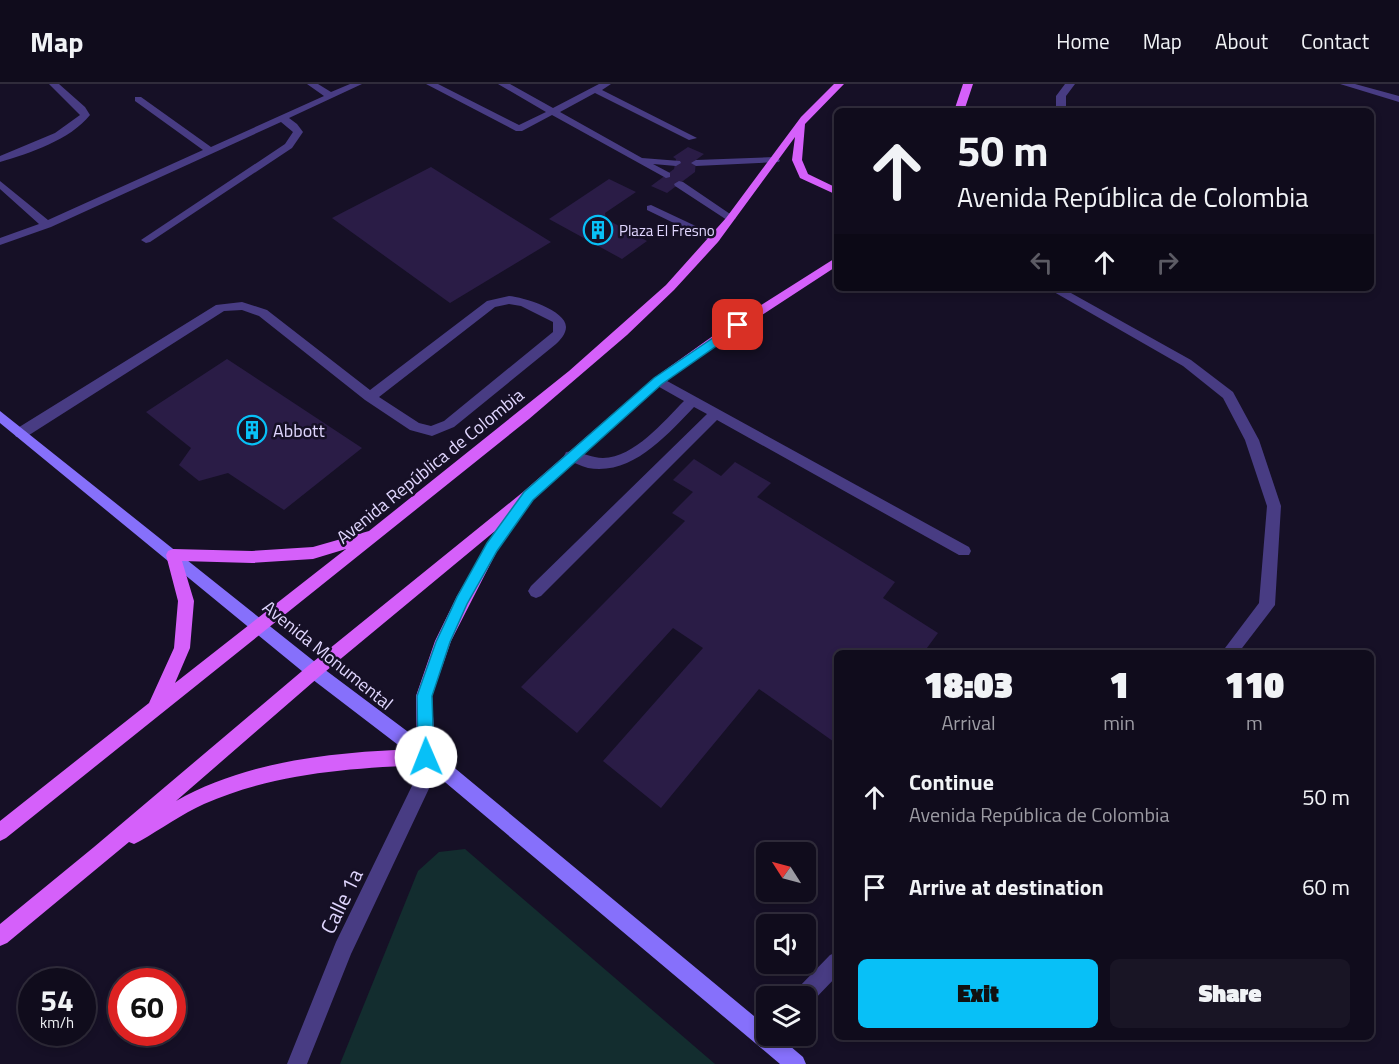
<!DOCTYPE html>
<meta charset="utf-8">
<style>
:root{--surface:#100c1c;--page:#191525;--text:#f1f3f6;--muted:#9c9ba3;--line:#302c3b;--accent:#08c0f7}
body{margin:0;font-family:"Titillium Web",sans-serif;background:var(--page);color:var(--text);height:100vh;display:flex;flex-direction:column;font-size:22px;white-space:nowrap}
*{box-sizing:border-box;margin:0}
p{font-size:20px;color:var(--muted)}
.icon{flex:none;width:33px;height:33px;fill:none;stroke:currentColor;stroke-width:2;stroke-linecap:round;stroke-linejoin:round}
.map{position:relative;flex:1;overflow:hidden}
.side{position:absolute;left:834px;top:566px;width:540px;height:390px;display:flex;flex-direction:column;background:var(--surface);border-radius:9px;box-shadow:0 3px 9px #0003,0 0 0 2px var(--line)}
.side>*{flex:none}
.banner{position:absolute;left:834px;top:24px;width:540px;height:183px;border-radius:9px;box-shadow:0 3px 9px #0003,0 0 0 2px var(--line);background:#100c1c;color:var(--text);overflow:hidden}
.needle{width:39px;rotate:306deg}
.controls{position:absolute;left:756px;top:758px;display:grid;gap:12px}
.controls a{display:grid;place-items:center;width:60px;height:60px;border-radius:9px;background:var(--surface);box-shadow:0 3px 9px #0003,0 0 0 2px var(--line);font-size:30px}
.speed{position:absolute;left:18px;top:884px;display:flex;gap:12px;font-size:30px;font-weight:700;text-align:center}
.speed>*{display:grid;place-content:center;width:78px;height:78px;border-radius:50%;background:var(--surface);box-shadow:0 3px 9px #0003,0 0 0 2px var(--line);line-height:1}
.speed small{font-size:15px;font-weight:400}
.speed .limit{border:9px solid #d22;background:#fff;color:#111}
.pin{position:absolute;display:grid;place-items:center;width:51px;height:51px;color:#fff;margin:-26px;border-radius:12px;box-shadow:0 3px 9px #0006}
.me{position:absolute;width:66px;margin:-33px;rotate:359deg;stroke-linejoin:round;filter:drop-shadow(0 0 4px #0008)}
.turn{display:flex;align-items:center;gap:21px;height:126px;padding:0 24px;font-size:27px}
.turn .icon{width:78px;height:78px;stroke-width:2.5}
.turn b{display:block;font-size:42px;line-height:51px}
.lanes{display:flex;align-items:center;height:57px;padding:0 24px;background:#0003;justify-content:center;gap:30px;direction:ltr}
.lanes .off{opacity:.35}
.eta{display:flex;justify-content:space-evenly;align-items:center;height:102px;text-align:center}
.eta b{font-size:36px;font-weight:800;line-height:42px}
.cta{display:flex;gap:12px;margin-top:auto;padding:12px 24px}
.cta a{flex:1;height:69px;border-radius:9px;background:var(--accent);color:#111;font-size:24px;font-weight:800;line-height:69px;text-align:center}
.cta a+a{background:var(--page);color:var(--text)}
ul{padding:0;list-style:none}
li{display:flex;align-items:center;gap:18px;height:90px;padding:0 24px}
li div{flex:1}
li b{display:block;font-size:22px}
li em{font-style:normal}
header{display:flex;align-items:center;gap:36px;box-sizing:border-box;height:84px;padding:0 30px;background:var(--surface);border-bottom:2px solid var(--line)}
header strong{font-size:28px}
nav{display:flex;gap:33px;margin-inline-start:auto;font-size:21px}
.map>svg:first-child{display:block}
.green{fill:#132d2f}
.building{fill:#2a1c46}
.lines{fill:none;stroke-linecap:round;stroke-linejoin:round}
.service{fill:#483c83;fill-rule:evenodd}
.minor{fill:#483c83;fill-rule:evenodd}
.secondary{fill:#8670fb;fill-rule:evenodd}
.primary{fill:#d560fa;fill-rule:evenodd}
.route{fill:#08c0f7;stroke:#057da1;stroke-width:1.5}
.labels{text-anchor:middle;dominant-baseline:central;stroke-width:5;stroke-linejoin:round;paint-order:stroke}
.far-poi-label{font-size:15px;fill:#e0d6fe;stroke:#161026;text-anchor:start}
.poi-label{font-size:18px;fill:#e0d6fe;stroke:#161026;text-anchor:start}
.street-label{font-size:18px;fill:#e0d6fe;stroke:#161026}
.near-street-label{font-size:21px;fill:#e0d6fe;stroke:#161026}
</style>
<header>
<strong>Map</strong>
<nav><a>Home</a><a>Map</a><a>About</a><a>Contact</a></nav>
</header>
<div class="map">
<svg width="1399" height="980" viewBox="0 0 1399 980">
<rect width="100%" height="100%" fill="#161026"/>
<path class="green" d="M465,765L715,980H340L418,787L439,768Z"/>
<path class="building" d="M688,63L704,70L696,76L695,88L667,109L651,102L674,85L676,75L673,73Z
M431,83L551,158L450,219L332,134Z
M609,95L636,108L605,129L606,135L647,157L622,175L549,135Z
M227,275L362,364L284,426L228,389L199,397L179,381L191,364L146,328Z
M694,375L721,392L735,378L771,399L757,413L895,498L883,514L938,549L924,568H837V660L759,605L661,724L603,677L703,564L673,544L577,649L521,603L685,437L672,429L693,408L673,396Z"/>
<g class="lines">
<path class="service" d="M49,0H59L85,23L90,31C70,56 30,69 0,78V72L55,49L80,31Z
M307,0H318L331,8L350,0H362L289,34L297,40L303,48L292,64L150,158L146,159L141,156L285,60L293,48L281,38L51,143L0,161V154L39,140L0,105V97L48,136L203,66L135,17V13H141L211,63L324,12Z
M426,0H438L519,41L546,28L498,0H510L553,24L599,0H611L602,6L697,54L689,56L595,9L560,28L642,74L680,77L681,79L676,82L653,80L670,89V93L666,94L552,31L522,47H516Z
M1065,0H1075L1066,12V27H1056V12Z
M1340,0H1355L1399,12V18Z
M775,73L780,76L779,78L696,82L691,79L696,76Z
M679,97L683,98L736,134L731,137L727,136L675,102L674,100Z
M651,121L719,153L720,155L719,157H711L647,126V122Z
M1047,204H1062L1191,276L1233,308L1259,356L1281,422L1275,521L1239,568H1222L1259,519L1267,422L1245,356L1223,314L1183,282Z
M509,212C523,213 566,226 566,243C566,250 560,256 556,260L454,343L432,352L410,346L365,316L259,232L242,226L224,227L26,353H16L14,349L16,345L216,221L242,218L267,226L370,306L487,217ZM509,220L521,222L553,238V248L444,337L431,342L419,339L379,313L495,223Z
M658,292L969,463L971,467L969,471H959L717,336L541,512L536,514L531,512L528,507L531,502L707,330L694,323C667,351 632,392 588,384C581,382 573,378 566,376L564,372L566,368C575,365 591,374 603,374C635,373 663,338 684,317L654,300L652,297L654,294Z
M837,868V892L811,919L806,921V912H794L797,905L830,871Z"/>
<path class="minor" d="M433,669L439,671L442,677L351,870L307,980H287L336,858L427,671Z"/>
<path class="secondary" d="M0,327L320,582L439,671L766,942V951H777L803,973L806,980H780L427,683L308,592L0,339Z"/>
<path class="primary" d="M834,0H844L805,40L802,76L808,90L837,104V111L800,94L792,76L795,53L718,158L674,206L627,251L529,335L6,754L0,757V737L149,619L174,564L178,517L166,471L168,467L173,465L252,467L313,463L369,447L569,287L666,201L726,134L801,33ZM346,465L175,599L190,564L194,517L182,477L252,479L313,475Z
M963,0H973L964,27H954Z
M837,173V182L725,255L662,300L521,426L523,429L521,433L497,467L451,557L432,612L435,673L432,679L426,681C351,684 274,689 204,720C182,730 161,745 140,757L134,760L129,758L7,859L0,862V840L94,763L308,582L523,408L654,294L717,249ZM495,447L457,512L435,557L416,612L417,665C336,668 248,676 176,717L320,592Z"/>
</g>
<path class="route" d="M738,237L742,238V244L662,300L533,416L497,467L467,520L450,558L432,612L434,673L431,678L426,680L420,678L418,673L417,612L436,558L457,513L487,459L524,408L654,294Z"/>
<defs>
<g id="building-ring" transform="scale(1.5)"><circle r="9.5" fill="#161026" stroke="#08c0f7" stroke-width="1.5"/><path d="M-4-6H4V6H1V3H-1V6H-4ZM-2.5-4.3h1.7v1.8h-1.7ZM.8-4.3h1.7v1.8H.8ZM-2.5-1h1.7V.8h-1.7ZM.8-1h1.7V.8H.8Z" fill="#08c0f7"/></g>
</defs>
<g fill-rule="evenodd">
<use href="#building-ring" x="598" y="146"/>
<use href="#building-ring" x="252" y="346"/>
</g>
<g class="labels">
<g class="far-poi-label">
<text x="619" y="146">Plaza El Fresno</text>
</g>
<g class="poi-label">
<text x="273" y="346">Abbott</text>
</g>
<g class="street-label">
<text transform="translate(430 382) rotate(-39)">Avenida República de Colombia</text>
<text transform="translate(328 571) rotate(39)">Avenida Monumental</text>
</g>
<g class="near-street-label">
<text transform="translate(341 817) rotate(-64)">Calle 1a</text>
</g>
</g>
</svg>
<div class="controls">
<a><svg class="needle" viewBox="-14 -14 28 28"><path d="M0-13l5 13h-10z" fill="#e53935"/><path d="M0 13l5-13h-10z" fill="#9c9ba3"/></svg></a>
<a><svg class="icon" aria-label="sound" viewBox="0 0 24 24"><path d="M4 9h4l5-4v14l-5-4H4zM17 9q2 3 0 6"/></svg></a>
<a><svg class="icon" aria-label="layers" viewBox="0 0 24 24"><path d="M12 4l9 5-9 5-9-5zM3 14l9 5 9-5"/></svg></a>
</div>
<div class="speed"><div>54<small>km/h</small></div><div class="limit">60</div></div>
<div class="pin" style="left:738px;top:241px;background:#d93025"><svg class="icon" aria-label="arrive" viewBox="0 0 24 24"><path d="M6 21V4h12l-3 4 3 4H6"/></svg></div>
<svg class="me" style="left:426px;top:673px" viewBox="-20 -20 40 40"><circle r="19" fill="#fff"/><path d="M0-13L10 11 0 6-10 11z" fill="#08c0f7"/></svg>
<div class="banner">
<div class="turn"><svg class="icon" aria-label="ahead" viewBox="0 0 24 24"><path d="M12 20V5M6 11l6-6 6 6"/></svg><div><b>50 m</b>Avenida República de Colombia</div></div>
<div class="lanes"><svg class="icon off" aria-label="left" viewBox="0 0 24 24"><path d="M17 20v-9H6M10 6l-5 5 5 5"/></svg><svg class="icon" aria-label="ahead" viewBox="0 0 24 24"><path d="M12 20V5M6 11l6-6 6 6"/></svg><svg class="icon off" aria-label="right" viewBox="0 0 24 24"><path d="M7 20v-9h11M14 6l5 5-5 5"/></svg></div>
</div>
<section class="side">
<div class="eta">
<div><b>18:03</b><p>Arrival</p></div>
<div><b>1</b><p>min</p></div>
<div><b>110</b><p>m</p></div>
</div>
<ul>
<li><svg class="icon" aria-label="ahead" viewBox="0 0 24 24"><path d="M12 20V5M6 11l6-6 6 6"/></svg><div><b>Continue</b><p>Avenida República de Colombia</p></div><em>50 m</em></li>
<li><svg class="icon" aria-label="arrive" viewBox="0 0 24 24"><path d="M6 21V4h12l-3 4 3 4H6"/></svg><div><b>Arrive at destination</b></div><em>60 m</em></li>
</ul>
<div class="cta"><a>Exit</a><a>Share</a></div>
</section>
</div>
